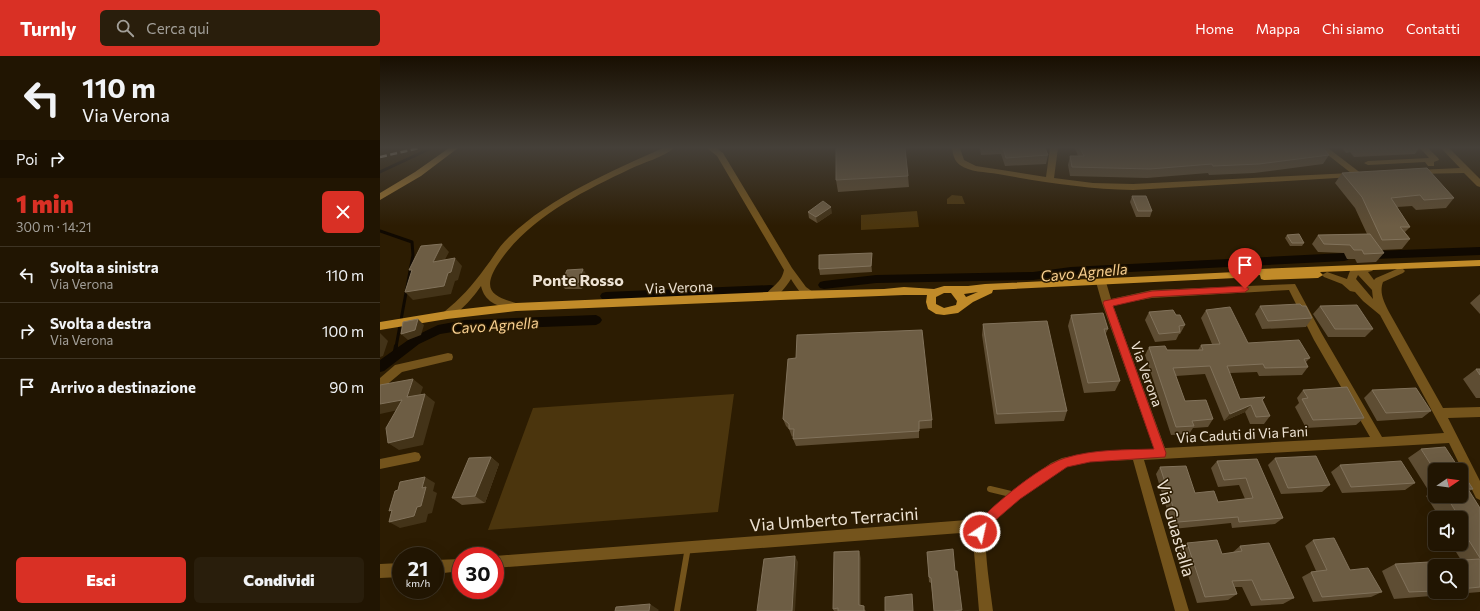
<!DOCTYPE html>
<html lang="it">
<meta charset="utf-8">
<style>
:root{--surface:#211502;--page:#291e0c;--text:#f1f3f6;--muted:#a29f99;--line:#3e3424;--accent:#d93025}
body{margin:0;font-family:Commissioner,sans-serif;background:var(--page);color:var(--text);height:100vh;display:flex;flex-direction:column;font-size:15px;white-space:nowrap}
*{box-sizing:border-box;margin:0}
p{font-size:13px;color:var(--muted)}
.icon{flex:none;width:22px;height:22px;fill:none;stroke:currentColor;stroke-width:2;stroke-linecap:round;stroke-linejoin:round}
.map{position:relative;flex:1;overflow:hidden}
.panel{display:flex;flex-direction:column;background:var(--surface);width:380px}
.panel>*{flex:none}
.banner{background:#211502;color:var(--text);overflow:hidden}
.needle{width:26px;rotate:77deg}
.buttons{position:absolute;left:1048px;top:407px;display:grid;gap:8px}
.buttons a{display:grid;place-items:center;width:40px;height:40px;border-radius:6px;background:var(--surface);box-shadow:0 4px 16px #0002,0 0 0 1px var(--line);font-size:20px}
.speed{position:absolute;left:12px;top:491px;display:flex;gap:8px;font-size:20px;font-weight:700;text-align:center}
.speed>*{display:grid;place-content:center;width:52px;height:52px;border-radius:50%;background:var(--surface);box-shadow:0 4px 16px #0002,0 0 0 1px var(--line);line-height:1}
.speed small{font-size:10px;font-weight:400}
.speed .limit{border:6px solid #d22;background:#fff;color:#111}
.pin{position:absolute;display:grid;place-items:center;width:34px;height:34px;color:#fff;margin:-41px -17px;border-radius:50% 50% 50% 0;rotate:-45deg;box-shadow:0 0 4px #0007}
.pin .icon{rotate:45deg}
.me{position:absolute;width:44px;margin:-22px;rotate:34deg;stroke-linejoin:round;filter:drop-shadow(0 0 3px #0008)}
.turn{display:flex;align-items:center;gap:14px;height:84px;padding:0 16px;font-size:18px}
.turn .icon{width:52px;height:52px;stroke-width:2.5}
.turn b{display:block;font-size:28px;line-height:34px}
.then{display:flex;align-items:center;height:38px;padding:0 16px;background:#0003;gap:8px;font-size:15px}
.round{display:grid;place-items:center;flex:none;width:42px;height:42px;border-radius:6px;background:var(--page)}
.overview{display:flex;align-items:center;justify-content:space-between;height:68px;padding:0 16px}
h1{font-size:24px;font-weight:800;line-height:30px;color:var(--accent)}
.cta{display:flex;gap:8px;margin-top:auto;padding:8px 16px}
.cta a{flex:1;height:46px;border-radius:6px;background:var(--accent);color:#fff;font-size:16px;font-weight:800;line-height:46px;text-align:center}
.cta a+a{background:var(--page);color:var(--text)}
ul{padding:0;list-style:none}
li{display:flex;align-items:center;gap:12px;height:56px;padding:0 16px;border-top:1px solid var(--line)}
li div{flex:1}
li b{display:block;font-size:15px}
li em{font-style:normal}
header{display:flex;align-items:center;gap:24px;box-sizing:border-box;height:56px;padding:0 20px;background:var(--accent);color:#fff}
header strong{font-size:19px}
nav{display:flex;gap:22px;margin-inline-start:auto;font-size:14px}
.search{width:280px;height:36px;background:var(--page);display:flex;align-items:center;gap:10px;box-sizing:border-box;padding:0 14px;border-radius:6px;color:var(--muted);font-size:15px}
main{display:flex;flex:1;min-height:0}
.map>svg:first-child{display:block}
.green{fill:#4b350d}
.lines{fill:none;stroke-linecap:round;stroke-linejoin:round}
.stream-far1{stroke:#100901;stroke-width:3}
.stream{stroke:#100901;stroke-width:4}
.canal{fill:#100901;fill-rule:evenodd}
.service{stroke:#74541c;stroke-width:6}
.minor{fill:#74541c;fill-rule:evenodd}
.secondary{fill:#9d742d;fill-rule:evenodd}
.primary{fill:#c18b29;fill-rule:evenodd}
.rail{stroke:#d8cdbc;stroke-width:2.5;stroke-dasharray:7 3.5;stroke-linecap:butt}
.wall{fill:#5e4d33;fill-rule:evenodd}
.shaded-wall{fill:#433318}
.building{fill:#6d5d44;stroke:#81725b}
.route{fill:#d93025;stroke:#8d1f18}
.labels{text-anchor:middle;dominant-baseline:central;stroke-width:3;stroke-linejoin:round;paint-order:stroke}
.street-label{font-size:14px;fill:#ede2d3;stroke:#2c1c02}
.water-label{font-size:15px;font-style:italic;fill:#f9d090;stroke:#2c1c02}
.quarter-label{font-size:16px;font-weight:bold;fill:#ede2d3;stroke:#2c1c02}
.near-street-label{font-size:17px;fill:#ede2d3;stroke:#2c1c02}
</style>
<header>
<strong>Turnly</strong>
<div class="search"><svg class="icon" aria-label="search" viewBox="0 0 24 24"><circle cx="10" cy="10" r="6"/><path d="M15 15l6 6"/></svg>Cerca qui</div>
<nav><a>Home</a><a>Mappa</a><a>Chi siamo</a><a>Contatti</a></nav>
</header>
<main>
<section class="panel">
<div class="banner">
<div class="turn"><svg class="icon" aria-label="left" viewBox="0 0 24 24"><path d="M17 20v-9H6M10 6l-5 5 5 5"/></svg><div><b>110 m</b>Via Verona</div></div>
<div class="then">Poi<svg class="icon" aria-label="right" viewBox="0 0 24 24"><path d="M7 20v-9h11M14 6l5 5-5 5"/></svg></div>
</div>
<div class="overview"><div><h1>1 min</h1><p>300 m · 14:21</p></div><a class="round" style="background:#d93025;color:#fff"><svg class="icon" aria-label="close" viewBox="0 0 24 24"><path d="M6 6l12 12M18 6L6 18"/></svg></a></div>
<ul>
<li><svg class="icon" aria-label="left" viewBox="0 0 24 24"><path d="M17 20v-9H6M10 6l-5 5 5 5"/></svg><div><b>Svolta a sinistra</b><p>Via Verona</p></div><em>110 m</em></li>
<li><svg class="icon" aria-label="right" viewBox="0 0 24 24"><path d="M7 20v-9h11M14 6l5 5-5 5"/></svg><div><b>Svolta a destra</b><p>Via Verona</p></div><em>100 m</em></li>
<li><svg class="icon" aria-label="arrive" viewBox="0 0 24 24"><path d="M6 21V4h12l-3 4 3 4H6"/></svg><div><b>Arrivo a destinazione</b></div><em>90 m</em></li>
</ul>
<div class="cta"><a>Esci</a><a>Condividi</a></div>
</section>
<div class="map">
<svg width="1100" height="555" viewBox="0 0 1100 555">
<rect width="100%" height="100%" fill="#2c1c02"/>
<path class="green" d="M572,139L582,140L585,148H567V143Z
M537,155L539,171L481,174V159Z
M354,338L338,456L108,474L153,352Z"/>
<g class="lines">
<path class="stream-far1" d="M0,116L47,94
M0,175L32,186L33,199L16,291"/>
<path class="stream" d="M14,300L16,290"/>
<path class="canal" d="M1100,191V199L994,203L990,202L989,199L990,196L994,195Z
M964,197L968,198L969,201L968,204L964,205L691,219L653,224L496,227L444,233L440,232L438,229L440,226L444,225L496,219L653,216L691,211Z
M391,229L395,230L397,233L395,236L391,237L226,244L222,243L220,240L222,237L226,236Z
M216,259L220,261L222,264L220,267L216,269L85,274L60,278L39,288L4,315L0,316V304L31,282L58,269L85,264Z"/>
<path class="service" d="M610,433L635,439
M297,555L308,491"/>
<path class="minor" d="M283,92H294C284,101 262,107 250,113C202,136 148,162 118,208C100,236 115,241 139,248L141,251L139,254L136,255C121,251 105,248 101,230C95,239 74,265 64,262L62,259L64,256C79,244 93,229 105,212C113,202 119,190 129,181C172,140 230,116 283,92Z
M327,92H336L343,97L412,212L426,231L437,239L435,242C424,245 416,231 411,223C406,231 399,240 390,244L387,243L385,240C392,229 401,228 404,214L337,100Z
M572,92H580L584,104L596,110L666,121L670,92H678L674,122L713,127L753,128L971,117L939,92H948L982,118L981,120L973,121L753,134C707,133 663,126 618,118C606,116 589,116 580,109C574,105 573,98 572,92Z
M1040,92H1048L1058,102L1059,104L1054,106V110H1048L1045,106L988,109L984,107L988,105L1049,102Z
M1061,92H1069L1100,123V131L1097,130L1084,117L1034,118V114H1037L1080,112Z
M989,210L994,213L992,215L988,216L994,224L996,222L1017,213H1023L1025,215L1023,217L1003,226C999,237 1004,246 1009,256L1063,352L1100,351V361L1068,362L1100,425V444L1096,442L1069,387L764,404L809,555H795L753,404C731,405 707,404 686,411C673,416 610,464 607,476C603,492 611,536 613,555H599L593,484L594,476L115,512V500L600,463L632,435L671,407L682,402L713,396L774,393L722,247L716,226L721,223L726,226L731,243L772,234L915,228L942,278L1002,381L1064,377L1000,259L983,245L975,236L970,235L962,228L944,221L942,219L947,216L967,223L971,212ZM978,219L992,234L993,243L976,223ZM909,234L934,284L990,381L785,392L733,249L772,242Z
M68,297L72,298L73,301L72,304L22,316L4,331L0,332V322L15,309Z
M35,396L39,397L41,401L39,405L0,413V403Z
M81,503V515L55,518V504Z
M21,507V521L0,522V508Z"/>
<path class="secondary" d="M69,92H78L41,120L0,144V137L35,116Z"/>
<path class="primary" d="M1100,204V210L940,216L943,219L938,222L884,224L881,223L880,219L856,222L613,234L612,237L593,246L578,257L564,259L556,258L548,253L546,246L547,239H524L136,255L67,263L0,274V266L67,255L136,247L410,235L504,233L524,231L554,233L564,230H588L605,228L856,216L879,213ZM598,236L586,241L584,238ZM564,237H571L577,245L576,249L564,252L556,248V241Z"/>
<path class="rail" d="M0,101L39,92"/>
</g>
<path class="wall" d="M600,92H665L668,99L666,108L625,110L621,98L601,99Z
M695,92H943L949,99L943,108L874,117L829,119L828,117L767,122L690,120L688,109L690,100H698Z
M962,92H1039L1035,98L974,101L970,96L966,97Z
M962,117L1074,142L1066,152L1036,154L1032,150L1017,151L1030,171L1025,176L1030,183L1022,193L1001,194L1004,197L996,206L977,207L975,203H967L964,197L938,196L932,188L938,179L987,178L975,152L955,127Z
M528,120L529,131L458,136L456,124Z
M752,140L772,155L770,161H756L750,146Z
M428,156L452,157L437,167L429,162Z
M907,179L924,187L922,190H910L905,182Z
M492,203V216L440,219L439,213Z
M207,219L202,233H185L181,228Z
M1100,238V258L1090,247Z
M880,250H922L932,262L926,271L882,273L875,258Z
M940,250L993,273L985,281H948L933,258Z
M826,254L868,287L930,302L926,306L928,311L922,319L879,320L877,316L850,317L860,343L883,344L890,360L884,368H870L865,356L844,365L825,318L796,320L805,345L833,363L828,371L813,372L809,378L791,379L765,299L769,291L787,294H818L821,289L832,288L821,262Z
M769,256L796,259L805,269L800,278H799L796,284L775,286L765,264Z
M691,259L728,273L725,279L740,325L735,335L704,337L688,270Z
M603,268L687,355L684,365L615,368L602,279Z
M1096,313H1100V342H1096L1083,323Z
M923,334L984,362L976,369L926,372L915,351L919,347L917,342Z
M992,334L1051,355L1042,362L997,365L984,342Z
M403,363L552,364V372L539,373V382L416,390L413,383V380L412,381L409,373L406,370Z
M1041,393L1055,414V440H1081V415L1093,433L1089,435L1100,452V536L1014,543L1002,515L1015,508L1081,504L1071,488H1081V462H1060L1046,440L1050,437L1028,402ZM1055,510H1081V536H1055Z
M111,401L119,408L105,447L82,449L72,442Z
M895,402L950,429L942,436L901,438L888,409Z
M877,403L903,462L895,468L852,472L851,467L793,473L776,418L780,411L815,437L838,446L865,443L859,429L838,431L831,412L837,405Z
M960,409L1035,427L1025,434L962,437L951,416Z
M933,484L970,514L1002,536L991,541L933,546L922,521L931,516L936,515L925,490Z
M807,487L842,498L852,497L860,490L914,542L903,548L871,550L862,531H855L857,538L848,544L817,547L800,494Z
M547,496L575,515L582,555H554L551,527L549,526Z
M481,502V550L486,555H454L453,553Z"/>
<path class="shaded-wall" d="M451,151L452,157L437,167L436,161Z
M62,188L69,196L60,213L53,206Z
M492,197V216L491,210Z
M75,202L82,210L78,224L75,225L71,238L33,244L25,236L68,217Z
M203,213L207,219L202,233L198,227Z
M38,263L44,269L41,279L28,284L21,278Z
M0,277L8,285L3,300L0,301Z
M33,323L43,331L37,349L27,341Z
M45,338L55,346L43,389L19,394L8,387Z
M22,344L32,351L0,358V348Z
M871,349L865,356L844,365L850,358Z
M111,401L119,408L105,447L95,440Z
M45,421L55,427L53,435L57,437L52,457L48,458L46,466L20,472L9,466L42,432Z
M479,495L481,502V555L479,549Z
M415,500L418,506L415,555H412Z
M270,548L279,554L278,555H269Z"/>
<path class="building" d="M456,92H525L528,120L456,124Z
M623,92H665L668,99L626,102Z
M700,92H943L949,99L879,108L833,110L832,108L770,113L692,111L690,100H704Z
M1047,112L1074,142L1044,144L1040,139L1011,142L1030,171H1020L1030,183L1002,184L982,141L962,117Z
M752,140H766L772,155H758Z
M443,145L451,151L436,161L428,156Z
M919,178L924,187H912L907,179Z
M990,178L1004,197L984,198L982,194H974L970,189L944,188L938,179Z
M62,188L53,206L75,202L71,216L68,217L64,230L25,236L32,214H29L41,190Z
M492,197L491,210L439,213V199Z
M203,213L198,227L181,228L187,214Z
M920,248L922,250H926L932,262L888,265L880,250Z
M977,249L993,273H955L940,250Z
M850,251L868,287L919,284L930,302L924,303L928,311L885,312L883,308L847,310L860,343L885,341L882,344L890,360L876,361L871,349L850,358L830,310L793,312L805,345L826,344L833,363L812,365L814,370L796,371L769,291L785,290L787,294H823L821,289L840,288L826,254Z
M793,254L796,259H800L805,269L799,270L800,276L779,278L769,256Z
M723,257L728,273H724L740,325L708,327L691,259Z
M38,263L35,274L21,278L23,266Z
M667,265L687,355L617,358L603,268Z
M542,274L552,364L539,365V375L413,383L414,373H409V368L403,363L408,303L416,302L417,279Z
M1096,313H1100V319Z
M33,323L27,341L45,338L33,381L8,387L6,372L22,344L0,348V329Z
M967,331L984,362L933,364L922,343L928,342L923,334Z
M1036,332L1051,355L1006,357L992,334Z
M1065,391L1080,414H1055V415L1041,393Z
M936,400L950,429L908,432L895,402Z
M111,401L95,440L72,442L89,402Z
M877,403L903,462L859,466L858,461L798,466L780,411L806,410L815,437L834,435L838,446L873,442L866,422L844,424L837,405Z
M1021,405L1035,427L971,431L960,409Z
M1081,415L1093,433H1088L1100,452V502L1081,472V471L1085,470L1081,464V462H1080L1066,440H1081Z
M45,421L42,432L46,431L41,450L37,451L34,460L9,466L12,454L9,455L15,435L18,434L20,426Z
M954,482L970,514L988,512L1002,536L942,541L931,516L947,514L933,484Z
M837,484L842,498L862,495L860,490L889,487L914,542L881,544L872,524L852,525L857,538L825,541L807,487Z
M573,493L575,515H577L582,554L573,555H554L551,522L549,521L547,496Z
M479,495V549L484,550V555H458V552L453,553L454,496Z
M415,500L412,555H377L384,503Z
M1100,503V531L1081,533V510H1055V535L1029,536L1015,508Z
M532,538L533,555H505V541Z
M270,548L269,555H235L236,551Z"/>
<linearGradient id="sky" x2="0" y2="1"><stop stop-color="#180f01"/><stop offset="0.54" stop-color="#454039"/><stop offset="1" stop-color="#454039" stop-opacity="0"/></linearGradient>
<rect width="1100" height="170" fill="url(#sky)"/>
<path class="route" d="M865,230L869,233L865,236L772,241L733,250L786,397L785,401L710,406L687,411L640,443L612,467L604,480L600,482L596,480L594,476C601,460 613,451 626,440C640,428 668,407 685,402C714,393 745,394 774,393L723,247L724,245L772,235Z"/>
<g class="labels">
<g class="street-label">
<text transform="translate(299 231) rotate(-2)">Via Verona</text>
<text transform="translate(767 318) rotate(70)">Via Verona</text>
<text transform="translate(862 378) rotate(-3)">Via Caduti di Via Fani</text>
</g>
<g class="water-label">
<text transform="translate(704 216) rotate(-5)">Cavo Agnella</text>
<text transform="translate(115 269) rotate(-4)">Cavo Agnella</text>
</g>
<g class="quarter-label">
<text x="198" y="223">Ponte Rosso</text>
</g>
<g class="near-street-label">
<text transform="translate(454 463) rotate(-4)">Via Umberto Terracini</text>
<text transform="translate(796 472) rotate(74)">Via Guastalla</text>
</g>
</g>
</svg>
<div class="buttons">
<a><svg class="needle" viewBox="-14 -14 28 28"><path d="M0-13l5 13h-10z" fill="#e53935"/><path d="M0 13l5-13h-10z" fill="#a29f99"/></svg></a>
<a><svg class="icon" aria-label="sound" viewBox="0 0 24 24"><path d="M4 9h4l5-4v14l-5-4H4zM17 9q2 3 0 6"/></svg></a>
<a><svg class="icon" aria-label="search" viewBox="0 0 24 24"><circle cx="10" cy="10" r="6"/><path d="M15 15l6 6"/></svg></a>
</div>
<div class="speed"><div>21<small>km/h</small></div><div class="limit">30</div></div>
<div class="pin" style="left:865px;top:233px;background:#d93025"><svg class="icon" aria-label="arrive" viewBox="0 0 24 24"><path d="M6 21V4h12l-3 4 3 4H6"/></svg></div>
<svg class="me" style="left:600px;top:476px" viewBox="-20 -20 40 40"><circle r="17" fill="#d93025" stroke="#fff" stroke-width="3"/><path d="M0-11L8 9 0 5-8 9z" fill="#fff"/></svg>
</div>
</main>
